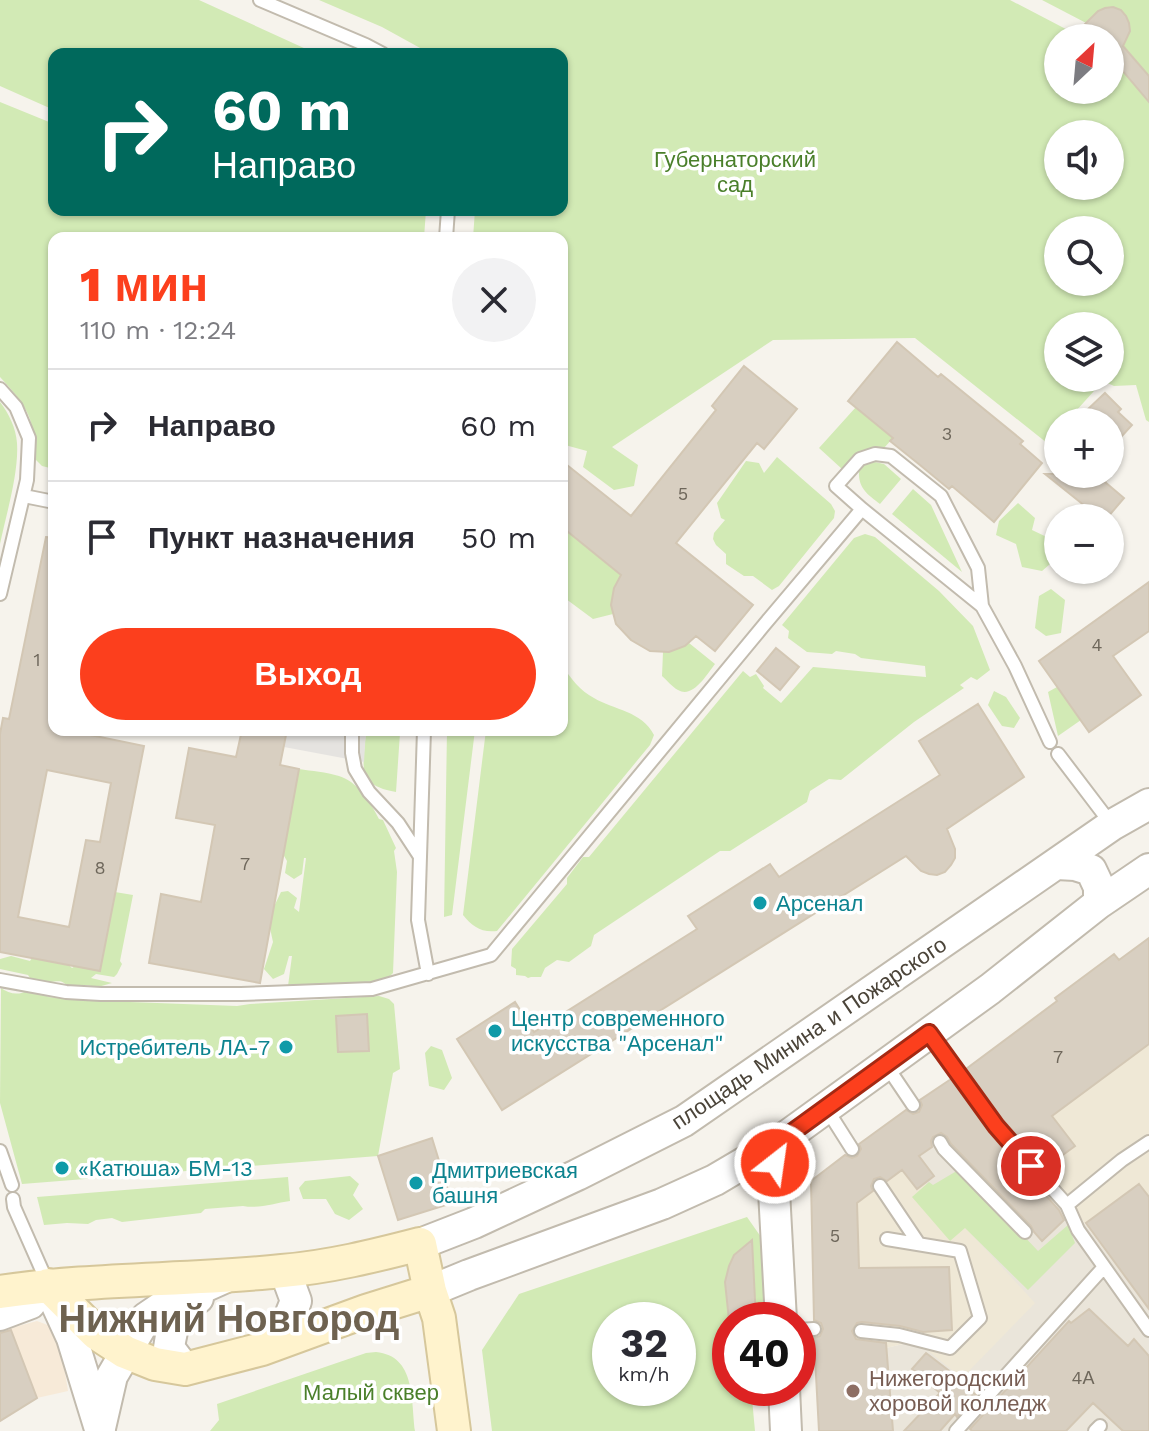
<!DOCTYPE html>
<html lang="ru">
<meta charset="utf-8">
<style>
:root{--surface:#fff;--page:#f2f2f3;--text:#2b2b33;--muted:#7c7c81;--line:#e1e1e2;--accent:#fc3f1d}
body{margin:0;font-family:"Work Sans",sans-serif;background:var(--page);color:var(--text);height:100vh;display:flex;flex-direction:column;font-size:30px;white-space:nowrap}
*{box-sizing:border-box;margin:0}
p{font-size:26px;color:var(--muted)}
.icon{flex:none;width:44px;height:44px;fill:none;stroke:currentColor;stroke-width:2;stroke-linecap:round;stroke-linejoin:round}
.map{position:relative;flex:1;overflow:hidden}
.sheet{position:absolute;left:48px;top:232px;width:520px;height:504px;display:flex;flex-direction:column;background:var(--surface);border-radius:16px;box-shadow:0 2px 6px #0004}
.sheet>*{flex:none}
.banner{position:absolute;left:48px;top:48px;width:520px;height:168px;border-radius:16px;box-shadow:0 2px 6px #0004;background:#00695c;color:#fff;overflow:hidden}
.needle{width:52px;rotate:26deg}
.buttons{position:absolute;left:1044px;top:24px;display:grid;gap:16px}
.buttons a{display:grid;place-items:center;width:80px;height:80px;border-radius:50%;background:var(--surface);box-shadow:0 2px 6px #0004;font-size:40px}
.speed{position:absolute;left:592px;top:1302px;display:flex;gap:16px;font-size:40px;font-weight:700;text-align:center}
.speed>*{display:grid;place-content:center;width:104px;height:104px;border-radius:50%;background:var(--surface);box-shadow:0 2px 6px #0004;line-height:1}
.speed small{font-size:20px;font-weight:400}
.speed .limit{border:12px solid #d22;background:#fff;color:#111}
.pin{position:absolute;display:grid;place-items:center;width:68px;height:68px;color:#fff;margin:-34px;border:4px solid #fff;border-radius:50%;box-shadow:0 2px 8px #0007}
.me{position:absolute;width:88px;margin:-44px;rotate:30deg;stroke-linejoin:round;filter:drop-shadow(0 0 6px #0008)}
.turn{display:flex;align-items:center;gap:28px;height:168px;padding:0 32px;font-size:36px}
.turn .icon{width:104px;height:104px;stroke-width:2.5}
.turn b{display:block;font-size:56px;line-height:68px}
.round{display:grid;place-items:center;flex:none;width:84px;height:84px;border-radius:42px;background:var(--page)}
.overview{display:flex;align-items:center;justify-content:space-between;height:136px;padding:0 32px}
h1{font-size:48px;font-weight:800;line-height:60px;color:var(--accent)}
.button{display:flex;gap:16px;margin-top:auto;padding:16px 32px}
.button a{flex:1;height:92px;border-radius:48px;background:var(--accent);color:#fff;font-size:32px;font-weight:800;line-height:92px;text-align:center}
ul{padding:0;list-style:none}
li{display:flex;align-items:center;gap:24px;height:112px;padding:0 32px;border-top:2px solid var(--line)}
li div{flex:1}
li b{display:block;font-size:30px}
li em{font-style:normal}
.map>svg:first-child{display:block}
.residential{fill:#eae5da}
.commercial{fill:#f7ead8}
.education{fill:#efe8d6}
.green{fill:#d2eab5;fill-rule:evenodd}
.parking{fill:#e5e3e0}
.building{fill:#d8cfc1;stroke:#d3c7b4;stroke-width:2;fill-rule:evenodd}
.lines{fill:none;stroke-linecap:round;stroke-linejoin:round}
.service-casing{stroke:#c2bbae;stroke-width:16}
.minor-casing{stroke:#c2bbae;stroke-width:28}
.tertiary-casing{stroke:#c2bbae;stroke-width:34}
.secondary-casing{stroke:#d6c79b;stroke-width:36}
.service{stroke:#fff;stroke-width:12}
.minor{stroke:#fff;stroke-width:24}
.tertiary{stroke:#fff;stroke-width:30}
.secondary{stroke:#fff3cd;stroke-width:32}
.route-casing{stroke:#a42913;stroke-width:20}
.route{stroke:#fc3f1d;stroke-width:14}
.culture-dot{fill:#0f9aa8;stroke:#fff;stroke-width:3}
.education-dot{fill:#8d6e63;stroke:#fff;stroke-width:3}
.labels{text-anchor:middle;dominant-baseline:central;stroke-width:7;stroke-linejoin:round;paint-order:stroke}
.number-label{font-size:18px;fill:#6e675b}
.park-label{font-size:22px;fill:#4a7f2a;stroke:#fff}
.culture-label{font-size:22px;fill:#0d838f;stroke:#fff;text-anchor:start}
.street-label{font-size:22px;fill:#4b4439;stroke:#fff}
.education-label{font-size:22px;fill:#785e54;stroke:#fff;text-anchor:start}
.town-label{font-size:38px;font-weight:bold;fill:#6e6250;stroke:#fff}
</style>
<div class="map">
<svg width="1149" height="1431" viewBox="0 0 1149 1431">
<rect width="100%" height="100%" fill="#f6f3ec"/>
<path class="residential" d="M968,1068L1149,1309V1431H892L886,1348L916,1341L908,1165L882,1127Z"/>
<path class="commercial" d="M37,1321L53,1327L59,1335L68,1391L37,1398L0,1421V1331Z"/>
<path class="education" d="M1149,938V1309L968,1068L1057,1001L1055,998L1114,954L1119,960Z
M882,1127L908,1165L1035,1303L962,1378L916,1341L886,1348L814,1353L811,1181Z"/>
<path class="green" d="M0,0H199L317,54H54V110L0,86Z
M319,0H1010L1083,38H1058V90H1110V56L1149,102V422L1146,420L1136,385L1114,386L1103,381L1066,422H1058V430L1047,443L915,338L773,340L612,447L638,465L634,486L614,490L583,467L587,451L565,445L562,448V238H473L475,210H562V54H431L382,27ZM1058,134H1110V186H1058ZM1058,230H1110V282H1058ZM1058,326H1110V378H1058Z
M1042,0H1149V76L1121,43L1130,30C1129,3 1098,0 1090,25Z
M0,102L54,124V210H426L424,238H54V469L42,466L34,458C35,416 27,407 0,377Z
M0,402C9,414 16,428 17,443C19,473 6,515 0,544Z
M856,407L893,438L884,448C861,447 857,453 842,469L819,448Z
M777,457L831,504L835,511L834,518L779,586L772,590L753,576H744L726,564V554L716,545L713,539L714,533L725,520L721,518L717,503L746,461L759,463L764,473Z
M875,462L884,464L901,479L880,504C867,494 858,488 859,471L865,464Z
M913,489L931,505L962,572L892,514Z
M1018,503L1035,518L1032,530L1051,539L1057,558L1042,571L1022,567L1016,544L996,535L999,521Z
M562,527L621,575C614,588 609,599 613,614L593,619L562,596Z
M865,534L875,537L939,591L973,626L990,670L977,680L971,677L960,685L964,688L914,722L841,780L829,779L810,791L807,802L730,851H720L594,935L591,946L569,962L557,960L545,968L541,977H531L528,978L525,976L516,975V969L511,966L512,949L567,884V878L583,857H589L743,671L750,677L756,674L764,686L763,688L781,703L813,667L926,677L925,666L861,658L855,654L836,651L832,654L807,652L788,638L789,631L782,625L854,538Z
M1051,589L1065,600L1061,633L1046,636L1035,628L1039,596Z
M689,643L715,664C707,674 693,699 678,690C672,687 667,680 662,676L663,652H669Z
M562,666C571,678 580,691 594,698C614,710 642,711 654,735L650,745L497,931C481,933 472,926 463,915L486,730H562Z
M1057,687L1081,720L1058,736L1048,692Z
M994,691L1006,697L1020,718L1014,728L1002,726L988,705Z
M366,730L400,733L396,792C354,785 364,764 366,730Z
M447,730H475L452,915L444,917Z
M299,769C312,771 326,772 339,776C357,781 371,803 379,819L383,820L396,848L394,851L397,872L393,973L386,980L372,982L288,986L292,956H289L284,974L273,979L264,969L273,942L268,919L281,892L288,891L297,898L294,908L299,912L306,858H304L302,874L294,879L285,873L287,861L280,849L290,818Z
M115,892L133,895L120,961L122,964L117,974L114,977L96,974L91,978L112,983L98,987L85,985L80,990L70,989C62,979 60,981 49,982C43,983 36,980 30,978L28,975L0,969V959L11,956L30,961L37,949L59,956L72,968L82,962Z
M1,988C9,994 19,996 28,990L45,993L48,997L118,1002L120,1000L130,1002L237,1006L250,1004L379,996L389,999L394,1004L400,1069L393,1073L378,1156L22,1184L0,1103Z
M431,1046L442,1050L452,1078L444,1090L429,1086L425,1053Z
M960,1169L1038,1251L1068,1225L1075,1243L1028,1290L965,1228L950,1241L912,1197L929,1182L933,1185Z
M350,1176L359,1184L353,1195L363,1209L349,1220L335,1214L326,1199H303L299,1188L305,1181Z
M288,1177L290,1201C274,1203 260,1209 243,1206L205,1209L201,1213L122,1222L112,1218L96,1220L88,1224L67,1223L44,1225L37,1197Z
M747,1217L761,1237L767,1320H730V1388H751L755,1431H492L482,1350L519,1294ZM610,1320H678V1388H610Z
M376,1352C416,1356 411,1400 415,1431H210L219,1420L217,1404L366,1353Z"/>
<path class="parking" d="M287,730H366L364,762L284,747Z"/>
<path class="building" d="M1113,7L1121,10L1126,16L1129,23L1130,31L1123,46L1149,76V102L1110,56V38H1071L1098,11L1105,8Z
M897,342L938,377L941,374L1023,441L1020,444L1042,463L994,522L952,486L949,489L920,465L890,441L893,438L848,401Z
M744,366L797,409L764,449L757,443L676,543L753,605L715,651L696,636L685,646L669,652L650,651L631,640L616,624L611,605L614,588L621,575L562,527V461L631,516L716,410L712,406Z
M1105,393L1121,409L1118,412L1132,425L1110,449V422H1098L1087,410Z
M1045,474H1111L1105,482L1124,498L1107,518H1100Z
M46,537L54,538V730H66L144,746L100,971L0,952V734L3,718L9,719ZM47,770L111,783L100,842L86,840L69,927L18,917Z
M1149,582V631L1113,656L1141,695L1089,732L1039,661Z
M776,648L799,667L780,690L757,671Z
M978,704L1024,777L947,829L955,849V858L951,865L945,872L937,875L929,874L921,871L906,856L502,1110L457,1039L515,1002L534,1032L697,929L688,916L770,864L779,877L940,775L919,741Z
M242,730H287L280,765L299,769L260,983L149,963L161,894L201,902L215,825L176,818L189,748L236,757Z
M1149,938V1044L1052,1116L1075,1146L1045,1168L1003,1120L966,1069L1057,1001L1055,998L1114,954L1119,960Z
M367,1014L369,1051L338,1052L336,1016Z
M951,1079L989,1132L1059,1210L1064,1220L1042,1241L1034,1232L1031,1226L951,1144L947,1137L941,1133L933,1137L931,1141L932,1147L919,1156L934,1176L917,1189L902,1170L887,1181L880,1177L874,1179L871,1186L873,1191L857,1203L859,1268L949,1267L952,1330L923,1332L900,1326L862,1322L857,1323L852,1331L856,1339L886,1343L893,1431H819L814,1338L820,1336L823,1329L821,1323L814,1320L811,1181L845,1155L852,1158L857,1156L861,1149L859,1144L906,1110L913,1114L919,1112L922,1105L920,1100Z
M432,1138L452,1203L398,1220L378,1156Z
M1139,1184L1149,1197V1309L1086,1223Z
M752,1240L756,1320H729L725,1282L729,1266L734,1255Z
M1089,1309L1128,1346L1134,1339L1149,1356V1431H1123L1093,1403L1066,1431H972L970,1429L1069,1321L1071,1323Z
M11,1330L37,1398L0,1421V1333Z
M926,1353L956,1376L976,1395L957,1417L955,1414L940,1431H904L940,1393L912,1369Z"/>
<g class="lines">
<g class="service-casing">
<path id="service" d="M260,0L366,45L383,54
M446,238L448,210
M0,389L16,407L29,438L27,480L0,594
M24,496L54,502
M862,509L836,486L860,459L875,454L891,456L941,496L978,568L982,606
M352,730V753L355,769L369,792L398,823L419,855
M424,730L418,920L428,974
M1058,754L1112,825
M0,980L66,992L101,994H241L372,989L491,955L764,625L862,509L982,606L1015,666L1050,742
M929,1033L996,1126L1067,1205L1078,1230L1149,1330
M886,1065L913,1105
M826,1108L852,1149
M940,1142L944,1149L1025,1232
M0,1151L12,1185
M880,1186L919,1244
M13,1199L14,1207L48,1284
M1067,1205L1122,1160L1149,1142
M798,1330L814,1329
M861,1331L899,1335L950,1348L980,1318L960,1251L887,1239
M956,1431L1104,1267
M1095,1431L1100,1426"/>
</g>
<g class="minor-casing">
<path id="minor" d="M0,1318L32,1306L48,1285"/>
</g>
<g class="tertiary-casing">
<path id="tertiary" d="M1057,864L1075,865L1091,870L1099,887V903
M776,1144L774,1191L781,1320
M420,1244L474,1223L577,1175L684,1121L1112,825L1149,804
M50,1290L72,1338L100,1429
M430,1291L469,1275L662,1204L715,1180L776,1144L990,989L1099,903L1149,869
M262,1349L285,1328L296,1301L285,1271
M185,1369L169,1348C173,1320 176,1314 198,1298
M784,1388L786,1431
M100,1428L112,1376L146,1318L168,1303L226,1277"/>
</g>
<g class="secondary-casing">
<path id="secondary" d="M48,1285L96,1333L125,1352L155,1364L185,1369L262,1349L366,1311L430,1291
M0,1292C93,1278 188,1281 282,1271C329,1267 374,1256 420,1244L430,1291L439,1318L454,1431"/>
</g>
<use href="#service" class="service"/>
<use href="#minor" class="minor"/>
<use href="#tertiary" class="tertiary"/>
<use href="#secondary" class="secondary"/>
</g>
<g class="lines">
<g class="route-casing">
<path id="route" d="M775,1163L776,1144L929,1033L996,1126L1031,1166"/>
</g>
<use href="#route" class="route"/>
</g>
<g class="culture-dot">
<circle cx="760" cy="903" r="8"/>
<circle cx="495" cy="1031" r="8"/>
<circle cx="286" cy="1047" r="8"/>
<circle cx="62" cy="1168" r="8"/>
<circle cx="416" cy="1183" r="8"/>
</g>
<circle class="education-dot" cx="853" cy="1391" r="8"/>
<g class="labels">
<g class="number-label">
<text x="947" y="433">3</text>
<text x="683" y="493">5</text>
<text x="1097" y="644">4</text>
<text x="37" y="659">1</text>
<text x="245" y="863">7</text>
<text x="100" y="867">8</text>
<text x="1058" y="1056">7</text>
<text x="835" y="1235">5</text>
<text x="1083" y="1377">4А</text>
</g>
<g class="park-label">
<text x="735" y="159">Губернаторский<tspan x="735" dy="25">сад</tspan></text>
<text x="371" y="1392">Малый сквер</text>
</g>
<g class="culture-label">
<text x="776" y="903">Арсенал</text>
<text x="511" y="1018">Центр современного<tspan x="511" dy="25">искусства "Арсенал"</tspan></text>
<text x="270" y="1047" text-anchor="end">Истребитель ЛА-7</text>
<text x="78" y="1168">«Катюша» БМ-13</text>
<text x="432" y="1170">Дмитриевская<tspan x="432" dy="25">башня</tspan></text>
</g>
<g class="street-label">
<text transform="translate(809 1033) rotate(-34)">площадь Минина и Пожарского</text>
</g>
<g class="education-label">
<text x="869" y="1378">Нижегородский<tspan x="869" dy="25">хоровой колледж</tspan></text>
</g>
<g class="town-label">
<text x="229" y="1319">Нижний Новгород</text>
</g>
</g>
</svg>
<div class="buttons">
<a><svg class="needle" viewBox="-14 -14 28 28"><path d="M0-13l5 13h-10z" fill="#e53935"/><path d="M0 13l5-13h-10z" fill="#7c7c81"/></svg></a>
<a><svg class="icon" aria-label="sound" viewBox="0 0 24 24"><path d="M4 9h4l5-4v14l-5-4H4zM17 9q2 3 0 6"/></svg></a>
<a><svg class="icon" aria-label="search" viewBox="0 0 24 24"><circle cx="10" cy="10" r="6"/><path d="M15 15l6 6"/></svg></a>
<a><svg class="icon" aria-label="layers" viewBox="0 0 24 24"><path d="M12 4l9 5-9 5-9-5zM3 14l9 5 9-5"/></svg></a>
<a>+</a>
<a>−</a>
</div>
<div class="speed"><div>32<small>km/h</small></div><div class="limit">40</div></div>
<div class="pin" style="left:1031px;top:1166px;background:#d93025"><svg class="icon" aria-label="arrive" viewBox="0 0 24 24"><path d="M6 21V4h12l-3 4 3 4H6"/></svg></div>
<svg class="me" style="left:775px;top:1163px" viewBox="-20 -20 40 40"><circle r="17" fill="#fc3f1d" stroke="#fff" stroke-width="3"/><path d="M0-11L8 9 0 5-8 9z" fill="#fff"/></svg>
<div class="banner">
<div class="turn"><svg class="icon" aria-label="right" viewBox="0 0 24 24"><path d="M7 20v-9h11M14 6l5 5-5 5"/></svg><div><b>60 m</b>Направо</div></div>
</div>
<section class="sheet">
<div class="overview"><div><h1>1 мин</h1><p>110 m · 12:24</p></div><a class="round"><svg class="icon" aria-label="close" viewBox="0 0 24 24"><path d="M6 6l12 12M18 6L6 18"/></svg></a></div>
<ul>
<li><svg class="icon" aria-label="right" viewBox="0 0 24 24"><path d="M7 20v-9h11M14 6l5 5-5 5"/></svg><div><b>Направо</b></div><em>60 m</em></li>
<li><svg class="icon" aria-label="arrive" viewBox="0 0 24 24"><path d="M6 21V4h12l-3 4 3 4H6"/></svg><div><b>Пункт назначения</b></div><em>50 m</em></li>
</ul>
<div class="button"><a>Выход</a></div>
</section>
</div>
